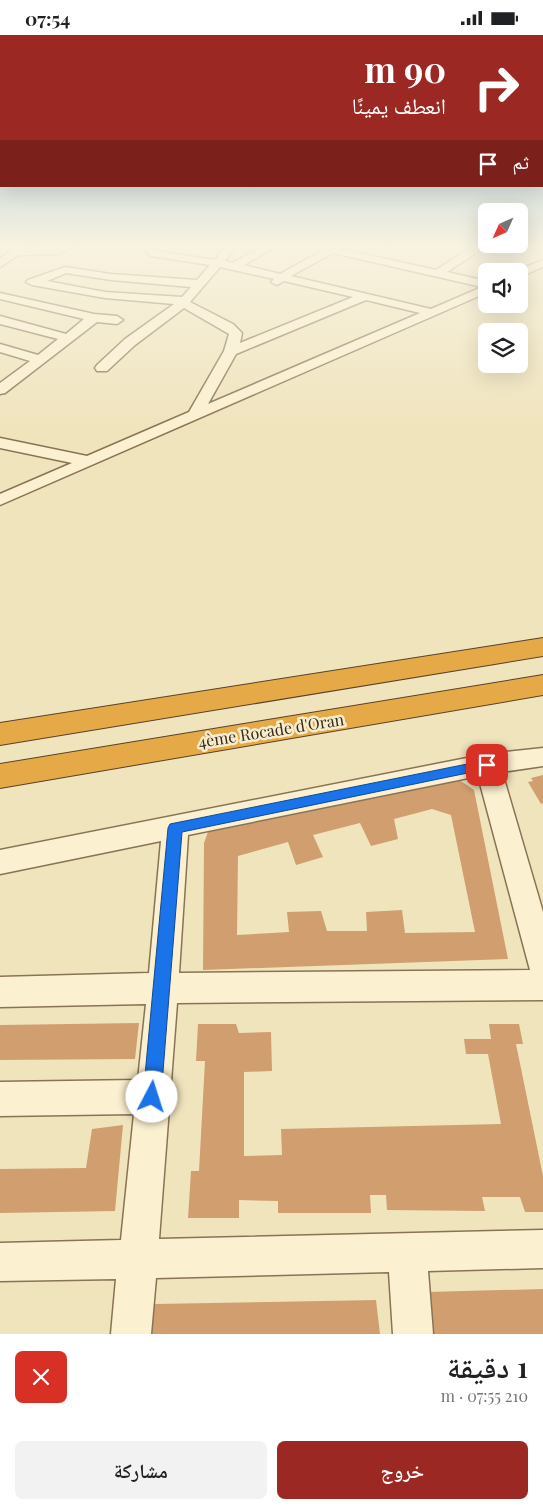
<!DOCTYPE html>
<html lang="ar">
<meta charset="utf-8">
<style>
:root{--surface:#fff;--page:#f2f2f2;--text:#202124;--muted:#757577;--accent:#9b2822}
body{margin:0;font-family:"Playfair Display","Noto Naskh Arabic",serif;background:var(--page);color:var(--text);direction:rtl;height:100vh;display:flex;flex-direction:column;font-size:19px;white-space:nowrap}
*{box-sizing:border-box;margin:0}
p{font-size:16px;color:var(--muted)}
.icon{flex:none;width:28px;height:28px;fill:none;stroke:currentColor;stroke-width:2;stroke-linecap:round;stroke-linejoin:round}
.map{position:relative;height:1299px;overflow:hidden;direction:ltr}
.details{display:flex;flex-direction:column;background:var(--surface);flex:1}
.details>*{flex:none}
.guide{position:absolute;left:0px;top:0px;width:544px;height:152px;box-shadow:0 5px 20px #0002;direction:rtl;background:#9b2822;color:#fff;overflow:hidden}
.needle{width:32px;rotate:225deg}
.fabs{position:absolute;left:478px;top:168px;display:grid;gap:10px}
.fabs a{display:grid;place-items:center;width:50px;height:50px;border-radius:8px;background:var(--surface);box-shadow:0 5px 20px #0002;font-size:25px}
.pin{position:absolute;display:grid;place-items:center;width:42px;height:42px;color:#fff;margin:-21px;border-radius:10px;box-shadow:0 2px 8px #0006}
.me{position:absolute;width:55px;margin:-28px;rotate:5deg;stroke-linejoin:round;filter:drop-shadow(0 0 4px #0008)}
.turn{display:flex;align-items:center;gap:18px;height:105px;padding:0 15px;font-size:22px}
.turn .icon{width:65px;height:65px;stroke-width:2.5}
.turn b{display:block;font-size:35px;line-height:42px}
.then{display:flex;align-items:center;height:48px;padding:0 15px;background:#0003;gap:10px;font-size:19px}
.round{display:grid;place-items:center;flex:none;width:52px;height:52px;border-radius:8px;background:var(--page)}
.headline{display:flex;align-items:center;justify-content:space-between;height:85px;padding:0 15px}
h1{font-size:30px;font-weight:600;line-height:38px}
.action{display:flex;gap:10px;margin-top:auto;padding:10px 15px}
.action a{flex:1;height:58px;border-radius:8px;background:var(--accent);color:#fff;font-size:20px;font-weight:600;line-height:58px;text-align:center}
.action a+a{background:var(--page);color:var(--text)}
.status{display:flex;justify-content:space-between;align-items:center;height:35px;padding:0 25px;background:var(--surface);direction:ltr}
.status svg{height:14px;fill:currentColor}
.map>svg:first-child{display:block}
.building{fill:#d19e70;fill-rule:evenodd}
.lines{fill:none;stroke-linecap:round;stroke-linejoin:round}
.minor-casing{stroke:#897355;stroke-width:3}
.highway-casing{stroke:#56412a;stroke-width:2}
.minor{fill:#fbf0d0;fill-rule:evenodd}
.highway{fill:#e6a947;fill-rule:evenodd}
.route{fill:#1a73e8;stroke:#114b97}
.labels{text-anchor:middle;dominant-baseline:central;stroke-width:5;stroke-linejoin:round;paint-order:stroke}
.street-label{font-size:16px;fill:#372a1b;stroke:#f7edcd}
</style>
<div class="status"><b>07:54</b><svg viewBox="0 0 49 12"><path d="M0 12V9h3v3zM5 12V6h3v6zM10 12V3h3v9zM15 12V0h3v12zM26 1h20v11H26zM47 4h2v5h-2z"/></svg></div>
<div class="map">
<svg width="543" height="1299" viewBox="0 0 543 1299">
<rect width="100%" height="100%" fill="#f0e4bd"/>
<path class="building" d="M543,740V768L541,769L528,747L533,746L531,743Z
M458,744L474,755L508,924L203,935L204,808L208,797ZM432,774L451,780L475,897L405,898L402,875L366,877L367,896H327L321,876L287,877L289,897L237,900L238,821L288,807L296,830L323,822L313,800L360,788L371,811L398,804L394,784Z
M139,988L135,1024L0,1025V990Z
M198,989H236L239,998L271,997L272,1036L244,1037V1121L282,1120L281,1094L501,1089L488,1019H466L464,1004H491L489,989H519L523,1009H516L543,1141V1177H525L520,1162H482L485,1176L387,1175L386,1160H370L371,1178H278V1166L239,1165V1183H188L191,1136H199L205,1026H196Z
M123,1090L115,1176L0,1178V1134L86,1133L92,1094Z
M543,1254V1299H433L427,1257Z
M376,1265L380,1299H152L154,1269Z"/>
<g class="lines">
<g class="minor-casing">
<path id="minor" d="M18,210H30L26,214L78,210L59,219L18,220L0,232V224Z
M227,210H238L225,226L232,228L266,210H279L244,230L280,239L332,210H345L341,214L436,235L475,210H488L447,237L486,246V258L0,470V459L72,428L0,413V403L87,421L189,377L224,316L229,299L184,273L135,310L107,336H97L95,333L97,330L125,304L174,269L105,263L32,250L26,247L28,245L65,232L111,239L197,245L210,230L151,221L146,218L151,215L215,225ZM333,218L482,252L431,274L291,241ZM220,232L274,244L271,247L277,250L284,246L353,262L240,308L242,298L233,289L190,267ZM66,238L111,245L191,252L182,262L105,257L47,246ZM366,265L420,278L208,369L236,319Z
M384,210H403C399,214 388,214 384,210Z
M543,225V232L519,242V236H516Z
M0,258L94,279L117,281L123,285L117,289L97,287L5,358L0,359V348L30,326L0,317V309L38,320L58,304L0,289V281L66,299L84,284L0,264Z
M543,713V731L502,737L543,877V965L177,968L159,1204L543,1195V1233L428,1236L433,1299H393L389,1237L156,1243L151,1299H111L116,1244L0,1246V1208L121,1205L134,1079L0,1081V1047L138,1045L146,969L0,972V942L149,938L161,806L0,839V815L487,719ZM478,741L530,935L179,938L188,800Z"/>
</g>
<g class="highway-casing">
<path id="highway" d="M543,603V621L0,710V688Z
M543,640V660L0,753V729Z"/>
</g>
<use href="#minor" class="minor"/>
<use href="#highway" class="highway"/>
</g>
<linearGradient id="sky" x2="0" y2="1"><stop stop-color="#8bb9d5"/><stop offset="0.54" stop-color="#f8f3e1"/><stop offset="1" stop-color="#f8f3e1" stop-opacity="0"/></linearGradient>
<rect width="543" height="392" fill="url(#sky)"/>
<path class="route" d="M487,725L492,726L494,730L492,733L487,734L182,797L161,1062L158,1068L152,1071L146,1068L143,1062L168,793L170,789Z"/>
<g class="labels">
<g class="street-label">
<text transform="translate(271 695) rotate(-9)">4ème Rocade d'Oran</text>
</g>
</g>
</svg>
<div class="fabs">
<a><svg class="needle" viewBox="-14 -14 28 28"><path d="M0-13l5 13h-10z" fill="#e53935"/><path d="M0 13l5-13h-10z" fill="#757577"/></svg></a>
<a><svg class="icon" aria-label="sound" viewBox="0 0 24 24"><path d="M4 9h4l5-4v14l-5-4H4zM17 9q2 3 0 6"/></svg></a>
<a><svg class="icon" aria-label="layers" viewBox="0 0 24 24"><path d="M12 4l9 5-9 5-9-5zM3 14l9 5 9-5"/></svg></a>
</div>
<div class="pin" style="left:487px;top:730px;background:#d93025"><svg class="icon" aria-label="arrive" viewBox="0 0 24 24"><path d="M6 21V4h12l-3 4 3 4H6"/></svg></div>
<svg class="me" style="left:152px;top:1062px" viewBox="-20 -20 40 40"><circle r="19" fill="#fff"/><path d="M0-13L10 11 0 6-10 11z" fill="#1a73e8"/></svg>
<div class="guide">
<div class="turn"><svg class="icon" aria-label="right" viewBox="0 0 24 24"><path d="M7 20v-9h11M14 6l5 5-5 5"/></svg><div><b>90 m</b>انعطف يمينًا</div></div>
<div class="then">ثم<svg class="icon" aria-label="arrive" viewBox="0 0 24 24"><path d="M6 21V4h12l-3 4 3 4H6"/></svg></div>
</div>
</div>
<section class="details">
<div class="headline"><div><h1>1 دقيقة</h1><p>210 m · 07:55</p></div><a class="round" style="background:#d93025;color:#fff"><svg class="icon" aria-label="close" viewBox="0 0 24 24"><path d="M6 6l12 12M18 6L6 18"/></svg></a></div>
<div class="action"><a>خروج</a><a>مشاركة</a></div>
</section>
